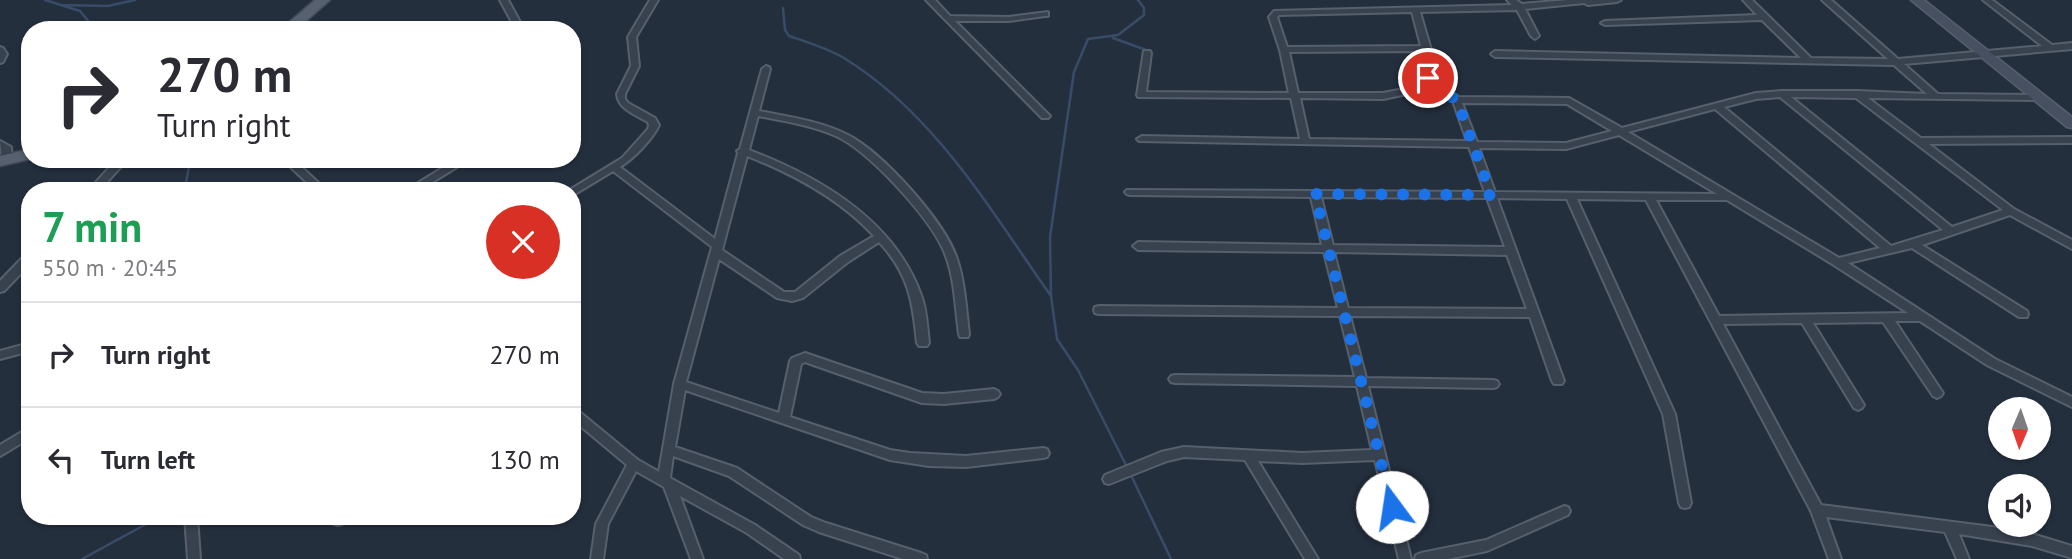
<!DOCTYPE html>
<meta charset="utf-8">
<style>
:root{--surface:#fff;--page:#f2f2f3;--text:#2b2b33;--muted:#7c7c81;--line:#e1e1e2}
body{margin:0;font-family:"PT Sans",sans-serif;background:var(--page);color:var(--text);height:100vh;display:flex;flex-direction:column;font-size:26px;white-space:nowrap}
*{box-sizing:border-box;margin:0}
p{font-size:23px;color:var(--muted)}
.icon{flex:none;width:38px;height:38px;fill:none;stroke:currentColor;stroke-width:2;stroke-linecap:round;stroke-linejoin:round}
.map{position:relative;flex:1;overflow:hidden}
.panel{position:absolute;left:21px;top:182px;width:560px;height:343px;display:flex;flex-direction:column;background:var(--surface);border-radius:28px;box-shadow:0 2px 5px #0004}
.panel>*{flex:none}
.banner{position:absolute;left:21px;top:21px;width:560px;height:147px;border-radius:28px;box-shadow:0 2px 5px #0004;background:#fff;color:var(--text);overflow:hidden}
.needle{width:46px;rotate:182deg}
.controls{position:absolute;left:1988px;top:397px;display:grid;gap:14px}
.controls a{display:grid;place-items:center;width:63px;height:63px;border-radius:50%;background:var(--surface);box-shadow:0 2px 5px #0004;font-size:35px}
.pin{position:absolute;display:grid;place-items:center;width:60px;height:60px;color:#fff;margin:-30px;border:4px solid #fff;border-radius:50%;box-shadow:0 2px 7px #0007}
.me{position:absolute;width:77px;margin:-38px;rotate:346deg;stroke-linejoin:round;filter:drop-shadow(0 0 5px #0008)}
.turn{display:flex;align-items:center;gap:24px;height:147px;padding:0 21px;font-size:32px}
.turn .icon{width:91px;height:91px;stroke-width:2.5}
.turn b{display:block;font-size:49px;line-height:60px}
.round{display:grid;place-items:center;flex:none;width:74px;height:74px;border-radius:37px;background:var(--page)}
.summary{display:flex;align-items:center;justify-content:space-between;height:119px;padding:0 21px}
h1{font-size:42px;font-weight:800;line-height:52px;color:#1e9e55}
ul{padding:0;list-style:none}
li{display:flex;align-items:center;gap:21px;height:105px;padding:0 21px;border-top:2px solid var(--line)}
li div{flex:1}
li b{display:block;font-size:26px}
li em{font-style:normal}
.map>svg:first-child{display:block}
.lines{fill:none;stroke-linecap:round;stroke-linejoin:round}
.stream{stroke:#394c67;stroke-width:2.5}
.minor-casing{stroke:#565f6c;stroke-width:4}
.secondary-casing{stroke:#565f6c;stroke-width:3}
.primary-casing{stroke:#414a57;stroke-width:3}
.minor{fill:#38414e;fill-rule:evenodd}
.secondary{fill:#465061;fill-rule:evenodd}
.primary{fill:#56606e;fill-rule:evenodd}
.route{stroke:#1a73e8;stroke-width:12;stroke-dasharray:0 21.6}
</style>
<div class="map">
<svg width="2072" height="559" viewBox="0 0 2072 559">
<rect width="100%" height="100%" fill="#242f3e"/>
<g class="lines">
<path class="stream" d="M45,0L80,11L89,22L87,30
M61,5L108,6L135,0
M783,8L785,30L789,36C807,42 827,48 844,58C935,114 991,211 1051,296
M1113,38L1146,50
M178,191L186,183L190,161
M1127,467L1078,370L1057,339L1051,296L1050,237L1074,72L1088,39L1118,35L1144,15V8L1138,0
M1130,473L1171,559
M82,559L161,516"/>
<g class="minor-casing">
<path id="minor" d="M500,0H508L520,22L519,24H513Z
M650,0H658L636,37L639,66L625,94V99L628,103L655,118L659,125C653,139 633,159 620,167L715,239L738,153L737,151L740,149L762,69L766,66L769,67L770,69L759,111C789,117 820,121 848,135C883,153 945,222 957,259C965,283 966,309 969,334L968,337H960L959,334C955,306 955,275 943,249C928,216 869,151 836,136C811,125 784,121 758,116L749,150C820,177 894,220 921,295C927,310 927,327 929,343L927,346H919L917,343C913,302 909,274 879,242L848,262L803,298L792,301L777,298L719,259L686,382L779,413L790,361L792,358L805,353L922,393L944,394L994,389L998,391L1000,394L998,397L994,399L944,404L922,403L805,362L801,364L790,417L890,450L910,453L966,456L1043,448L1047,449L1049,453L1047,457L1043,458L966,467L929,466L890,460L685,390L675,447L737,468L811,517L826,523L921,553L926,555L927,559H903L819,532L803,525L729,476L673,456L670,478L755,525L799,555L800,559H784L747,533L680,496L703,559H691L664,487L636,471L608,524L603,559H591L596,524L627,465L572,419V407L576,409L638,460L659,472L674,384L712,247L613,171L575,194L572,195V191H568L622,158L648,129L649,125L648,122C636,115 618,109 617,94L631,66L628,37ZM747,156C793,174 840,199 874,236L840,256L795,292H784L722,250Z
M926,0H935L950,16L1009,17L1048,12V16H1045L1009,21H955L1050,116L1048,118H1042Z
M1507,0H1516L1522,4L1568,0H1621L1617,2L1588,5L1584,3L1525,9L1539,36L1535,39L1531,36L1517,10L1420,12L1436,67L1432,82L1459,97L1569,98L1622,128L1756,93L1782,91H1857L1927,94L1894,65L1495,57L1491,54L1495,51L1801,58L1762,20L1605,25L1601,23L1605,21L1757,15L1743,0H1752L1811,58L1888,59L1822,0H1831L1898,59L2042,46L1983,0H1992L2052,45L2072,43V49L1904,64L1938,94L2040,95L2043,96V100L1868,98L1921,138L2072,137V143L1929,144L2014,209L2072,240V249L2010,215L1922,245L2027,311L2028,314L2027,317H2019L1912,248L1848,263L1995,359L2072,397V407L1987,365L1920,321H1895L1943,393L1941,396L1937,398L1933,396L1883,322L1813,323L1864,405L1862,408L1858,410L1854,408L1802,323L1723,324L1821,505L1992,527L2032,534L2072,546V558L2032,546L1959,534L1969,559H1957L1945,532L1826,517L1841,559H1829L1811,511L1646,200L1577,199L1675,414L1691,503L1689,507L1685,508L1681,507L1679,503L1663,414L1567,199L1497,198L1564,381L1562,384H1554L1552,381L1530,317L1350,316L1366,378L1493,380L1497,381L1499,384L1497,387L1493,388L1368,386L1411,559H1399L1375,460L1302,463L1258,461L1318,559H1305L1245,460L1184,457L1167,461L1109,484L1105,483L1103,479L1105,475L1161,452L1184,447L1302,453L1372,450L1357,386L1175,383L1171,382L1169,379L1171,376L1175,375L1355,377L1340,316L1099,314L1095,313L1094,310L1095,307L1099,306L1338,308L1324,252L1138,250L1133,246L1138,242L1322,245L1311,197L1130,195L1127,194L1125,192L1127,190L1485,192L1469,147L1139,141L1137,139L1142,136L1300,139L1291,98L1138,97L1137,95L1144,51H1150L1151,53L1146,92L1289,93L1280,50L1269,17L1274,11L1512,5ZM1412,12L1421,46L1287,47L1277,17L1279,15ZM1423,51L1428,67L1423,81L1425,85L1383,93H1298L1289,52ZM1431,89L1453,101L1467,141L1309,139L1300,98L1383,99ZM1780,97L1943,230L1891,246L1724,107L1756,99ZM1791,97L1856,98L2003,210L1952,227ZM1462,103L1567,104L1612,131L1566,143L1477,142ZM1715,109L1880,248L1839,258L1628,132ZM1619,135L1717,194L1495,192L1479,148L1566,149ZM1321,197L1487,198L1505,247L1333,245ZM1656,200H1727L1834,265L1908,313L1719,316ZM1334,252L1507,255L1527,309L1348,308Z
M0,47L3,48L7,54L3,62L0,63Z
M0,141L11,147L12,160L10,162H4L2,160Z
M117,159H128L99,191H88Z
M282,159H293L327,191H316Z
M457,159H470L418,191H405Z
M30,253V264L4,291L0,292V281L26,254Z
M30,343V351L0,359V351Z
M30,427V438L0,456V445Z
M1564,506L1568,507L1570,511L1568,515L1487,551L1448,559H1415L1416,555L1421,553L1486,540Z
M185,516H197L200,559H188Z
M331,516H343L344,520L342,524L338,525L334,524Z"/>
</g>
<g class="secondary-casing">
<path id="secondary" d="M1911,0H1924L2072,117V128L2067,127Z"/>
</g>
<g class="primary-casing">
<path id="primary" d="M315,0H330L296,30H280Z
M30,149V159L0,166V156Z"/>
</g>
<use href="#minor" class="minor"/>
<use href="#secondary" class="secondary"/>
<use href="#primary" class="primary"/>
</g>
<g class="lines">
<path class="route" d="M1392,507L1315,194L1491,195L1457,100L1429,84L1428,78"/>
</g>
</svg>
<div class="controls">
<a><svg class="needle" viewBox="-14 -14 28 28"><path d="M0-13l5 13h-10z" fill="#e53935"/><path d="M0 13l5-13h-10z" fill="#7c7c81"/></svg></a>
<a><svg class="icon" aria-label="sound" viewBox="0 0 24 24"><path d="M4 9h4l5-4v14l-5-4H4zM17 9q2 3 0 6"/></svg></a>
</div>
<div class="pin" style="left:1428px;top:78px;background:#d93025"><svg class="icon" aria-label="arrive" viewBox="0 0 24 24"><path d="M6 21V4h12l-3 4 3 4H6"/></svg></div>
<svg class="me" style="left:1392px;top:507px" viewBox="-20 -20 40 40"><circle r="19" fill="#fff"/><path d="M0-13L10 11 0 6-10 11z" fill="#1a73e8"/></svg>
<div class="banner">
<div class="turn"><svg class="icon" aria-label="right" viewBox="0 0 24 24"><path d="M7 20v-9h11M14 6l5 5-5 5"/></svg><div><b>270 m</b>Turn right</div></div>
</div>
<section class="panel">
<div class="summary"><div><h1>7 min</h1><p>550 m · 20:45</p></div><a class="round" style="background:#d93025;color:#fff"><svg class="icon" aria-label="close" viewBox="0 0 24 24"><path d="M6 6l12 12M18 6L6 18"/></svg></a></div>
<ul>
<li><svg class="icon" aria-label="right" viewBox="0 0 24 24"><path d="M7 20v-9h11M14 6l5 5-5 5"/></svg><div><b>Turn right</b></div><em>270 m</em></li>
<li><svg class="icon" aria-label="left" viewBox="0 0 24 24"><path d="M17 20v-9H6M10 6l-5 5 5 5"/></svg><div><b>Turn left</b></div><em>130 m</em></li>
</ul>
</section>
</div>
